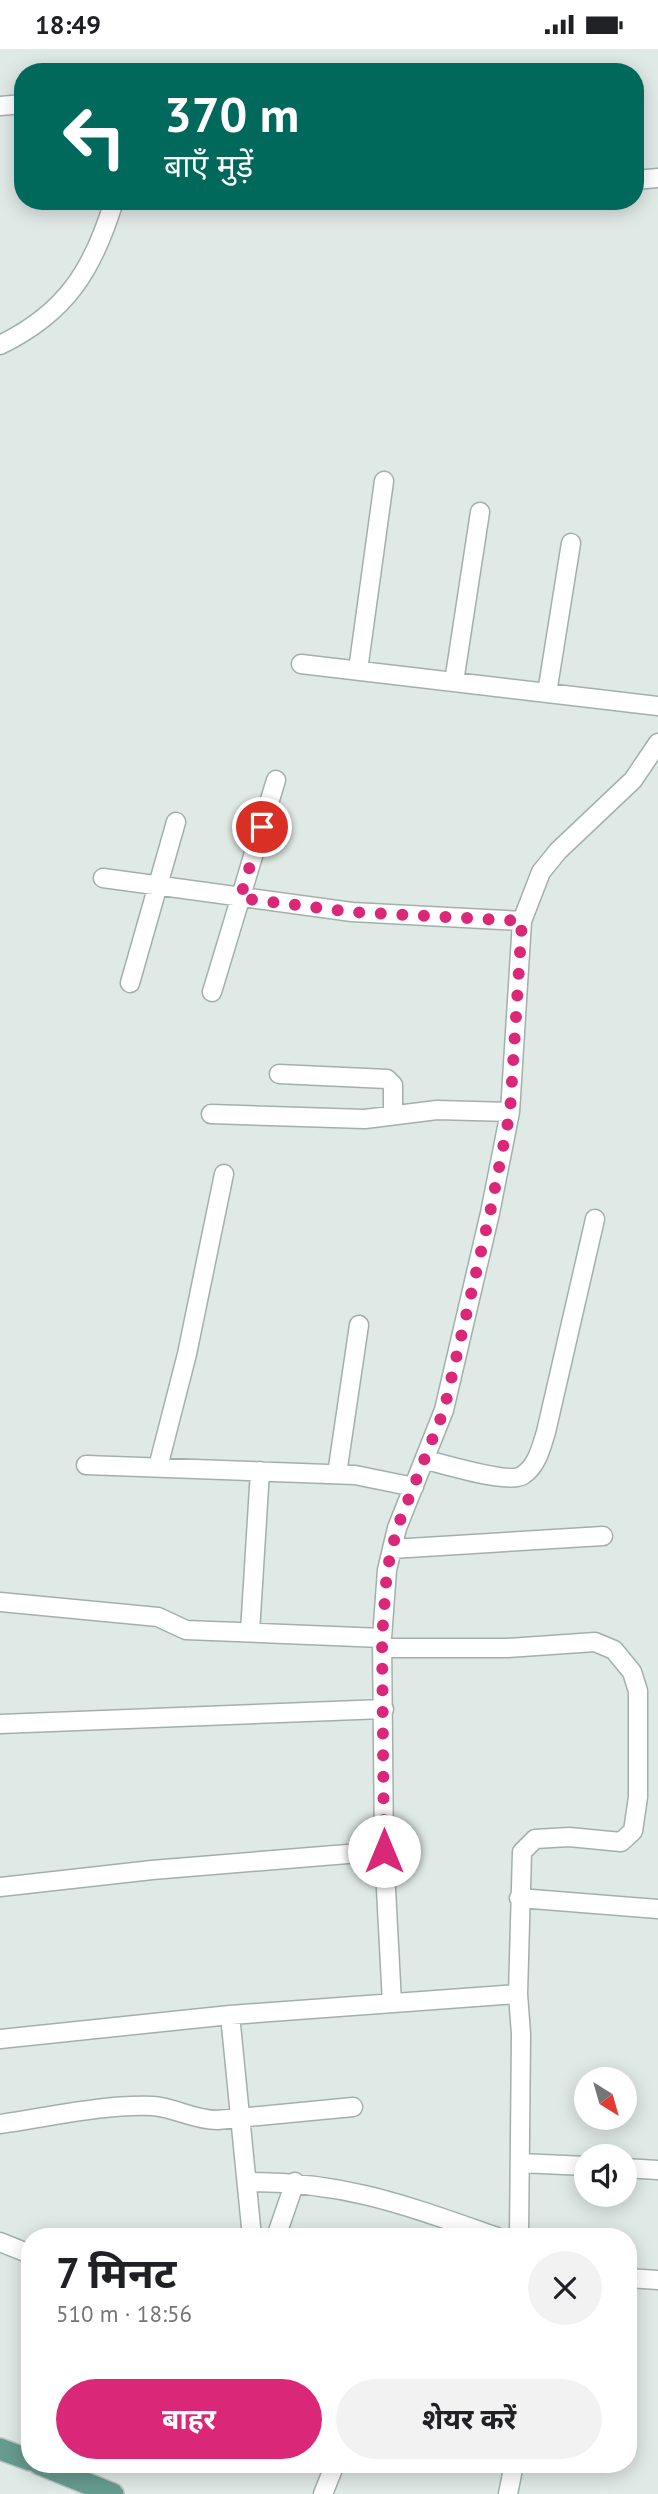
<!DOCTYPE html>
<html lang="hi">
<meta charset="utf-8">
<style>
:root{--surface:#fff;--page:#f2f2f2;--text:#202124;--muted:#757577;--accent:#db2777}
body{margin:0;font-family:"PT Sans","Noto Sans Devanagari",sans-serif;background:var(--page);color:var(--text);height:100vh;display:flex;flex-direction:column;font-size:26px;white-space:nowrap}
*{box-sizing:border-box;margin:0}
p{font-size:23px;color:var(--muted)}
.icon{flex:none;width:38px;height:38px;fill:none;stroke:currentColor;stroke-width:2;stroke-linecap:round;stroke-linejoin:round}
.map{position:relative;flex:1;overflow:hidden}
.side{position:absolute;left:21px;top:2179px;width:616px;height:245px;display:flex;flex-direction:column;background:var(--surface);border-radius:28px;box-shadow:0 4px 18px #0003}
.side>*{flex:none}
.top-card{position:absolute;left:14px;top:14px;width:630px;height:147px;border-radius:28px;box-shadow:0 4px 18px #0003;background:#00695c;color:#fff;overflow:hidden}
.needle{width:46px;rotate:143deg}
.buttons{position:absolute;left:574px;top:2018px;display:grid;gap:14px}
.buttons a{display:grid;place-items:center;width:63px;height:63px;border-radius:50%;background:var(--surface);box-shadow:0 4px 18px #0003;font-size:35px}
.pin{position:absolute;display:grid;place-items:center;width:60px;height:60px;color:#fff;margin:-30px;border:4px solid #fff;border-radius:50%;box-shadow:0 2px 7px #0007}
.me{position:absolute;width:77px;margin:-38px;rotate:0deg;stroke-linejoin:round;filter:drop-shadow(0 0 5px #0008)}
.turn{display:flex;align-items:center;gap:24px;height:147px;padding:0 35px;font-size:32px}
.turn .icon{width:91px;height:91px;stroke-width:2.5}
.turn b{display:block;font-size:49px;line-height:60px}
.round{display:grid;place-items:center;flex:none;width:74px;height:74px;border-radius:37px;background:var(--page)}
.headline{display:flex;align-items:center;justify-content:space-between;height:119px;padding:0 35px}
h1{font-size:42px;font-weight:700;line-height:52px}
.action{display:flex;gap:14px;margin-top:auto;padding:14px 35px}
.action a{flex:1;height:80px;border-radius:42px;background:var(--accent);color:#fff;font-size:28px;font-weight:700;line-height:80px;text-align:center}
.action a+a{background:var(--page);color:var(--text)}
.status{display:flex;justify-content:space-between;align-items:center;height:49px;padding:0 35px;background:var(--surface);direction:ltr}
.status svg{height:19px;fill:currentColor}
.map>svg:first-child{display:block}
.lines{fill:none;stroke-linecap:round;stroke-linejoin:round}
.minor-casing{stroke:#a2b0ac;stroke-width:21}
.major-casing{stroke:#bcc3c2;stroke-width:24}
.minor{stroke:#fff;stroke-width:18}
.major{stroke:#669b8f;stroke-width:21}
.route{stroke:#db2777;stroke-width:12;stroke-dasharray:0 21.6}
</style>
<div class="status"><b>18:49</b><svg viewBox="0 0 49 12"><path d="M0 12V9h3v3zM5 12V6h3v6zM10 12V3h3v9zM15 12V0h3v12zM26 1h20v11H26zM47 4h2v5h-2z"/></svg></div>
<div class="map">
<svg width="658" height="2445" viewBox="0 0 658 2445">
<rect width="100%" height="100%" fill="#dfe9e5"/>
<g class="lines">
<g class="minor-casing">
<path id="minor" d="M0,57L23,55
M635,131L658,129
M0,296C66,264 93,221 114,152
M301,615L658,657
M358,621L384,432
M454,633L480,463
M547,644L571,494
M103,829L352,863L522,872
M130,934L176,773
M212,943L276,731
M279,1025L387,1030L393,1036V1066
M211,1065L365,1070L437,1061L510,1063
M426,1411C444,1415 510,1436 523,1426C537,1417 541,1399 546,1383L595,1170
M86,1416L355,1426L414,1438
M158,1418L187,1305L224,1125
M337,1425L359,1276
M392,1500L603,1487
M0,1553L158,1568L186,1581L382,1589
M250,1583L260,1422
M382,1599H507L595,1593L614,1601L632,1623L638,1642V1748L633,1782L621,1793L569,1788L535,1790L522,1803L518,1945L521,1985L519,2188
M0,1675L384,1660
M0,1838L152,1821L384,1802
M519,1849L658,1860
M392,1954L384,1802L382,1589L387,1521L397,1479L444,1361L490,1164L510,1063L522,872L541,823L558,802L633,731L658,694
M230,1966L252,2188
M0,1990L230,1966L518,1945
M0,2075C49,2068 103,2055 153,2057C176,2059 194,2071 217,2071L353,2058
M520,2114L586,2117
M625,2119L658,2121
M247,2133C344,2132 408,2157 497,2188
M276,2188L295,2133
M0,2193L30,2205
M628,2229L658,2231
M323,2445L335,2415
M508,2445L514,2415"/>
</g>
<g class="major-casing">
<path id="major" d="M0,2400L30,2411
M39,2415L113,2445"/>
</g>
<use href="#minor" class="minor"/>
<use href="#major" class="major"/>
</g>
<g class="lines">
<path class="route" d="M262,778L240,849L352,863L522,872L510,1063L490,1164L444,1361L397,1479L387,1521L382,1589L384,1802"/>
</g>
</svg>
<div class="buttons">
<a><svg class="needle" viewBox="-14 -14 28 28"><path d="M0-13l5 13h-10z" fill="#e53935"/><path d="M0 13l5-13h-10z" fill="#757577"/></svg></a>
<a><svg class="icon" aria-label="sound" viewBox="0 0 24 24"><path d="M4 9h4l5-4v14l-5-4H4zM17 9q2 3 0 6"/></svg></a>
</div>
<div class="pin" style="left:262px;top:778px;background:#d93025"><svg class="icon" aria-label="arrive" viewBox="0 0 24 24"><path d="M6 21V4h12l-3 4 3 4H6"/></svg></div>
<svg class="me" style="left:384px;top:1802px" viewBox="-20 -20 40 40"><circle r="19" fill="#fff"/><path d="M0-13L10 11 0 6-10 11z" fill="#db2777"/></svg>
<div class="top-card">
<div class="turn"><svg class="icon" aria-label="left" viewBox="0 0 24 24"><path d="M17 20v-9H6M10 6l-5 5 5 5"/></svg><div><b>370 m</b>बाएँ मुड़ें</div></div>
</div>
<section class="side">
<div class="headline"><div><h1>7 मिनट</h1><p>510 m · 18:56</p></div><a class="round"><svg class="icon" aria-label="close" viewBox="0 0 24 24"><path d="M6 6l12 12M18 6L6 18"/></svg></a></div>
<div class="action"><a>बाहर</a><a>शेयर करें</a></div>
</section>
</div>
